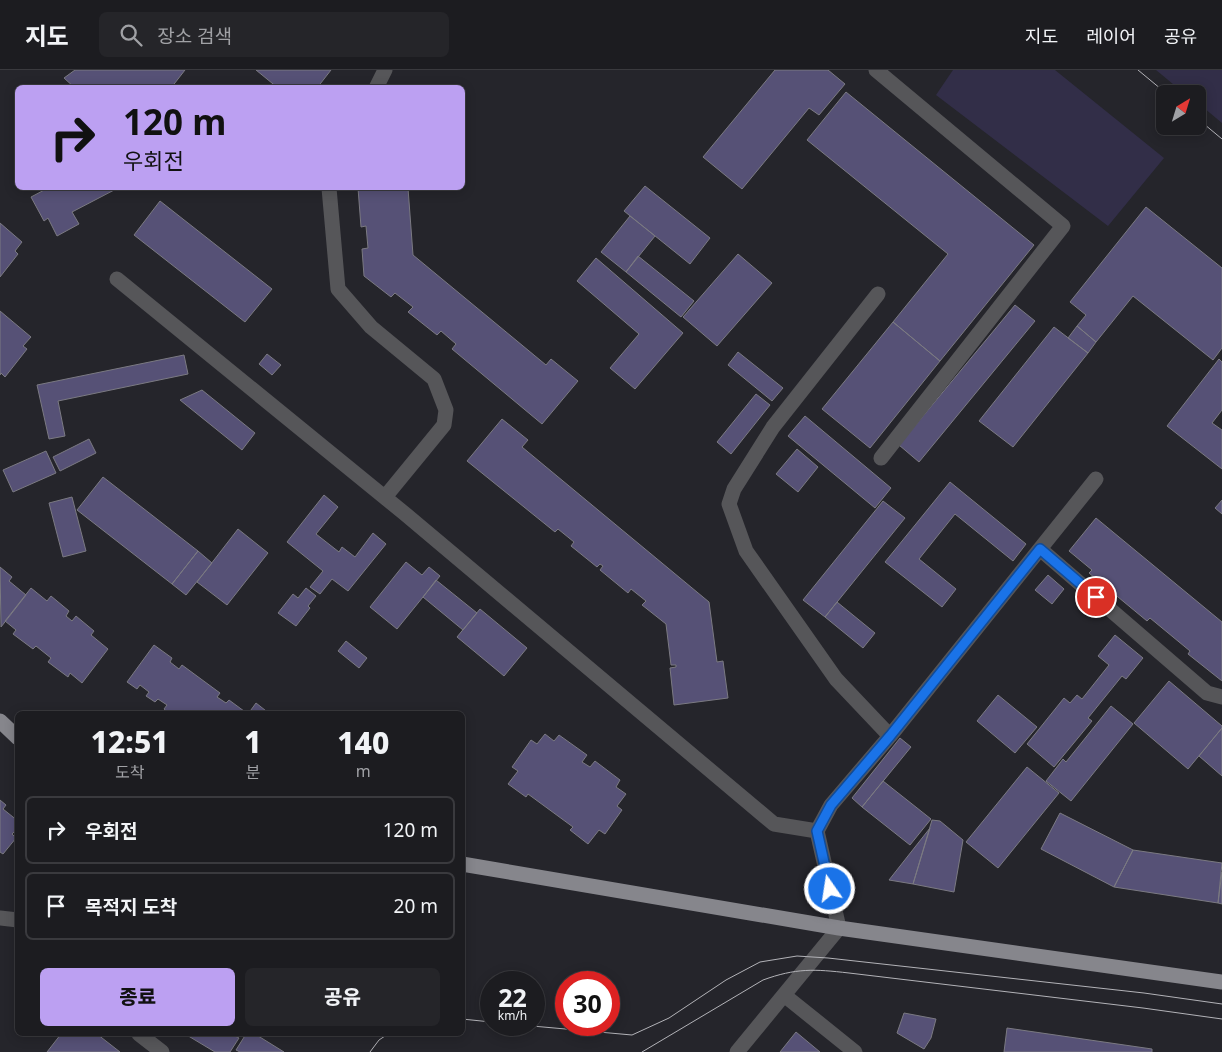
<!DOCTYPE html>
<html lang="ko">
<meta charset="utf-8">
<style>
:root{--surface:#1c1c20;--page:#252529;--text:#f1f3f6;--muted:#a0a1a5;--line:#3a3a3e;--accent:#bca0f2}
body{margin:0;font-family:"Noto Sans","Noto Sans KR",sans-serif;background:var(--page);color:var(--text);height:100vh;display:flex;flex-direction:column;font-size:19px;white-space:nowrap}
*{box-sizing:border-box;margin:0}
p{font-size:16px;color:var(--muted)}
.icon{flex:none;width:28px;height:28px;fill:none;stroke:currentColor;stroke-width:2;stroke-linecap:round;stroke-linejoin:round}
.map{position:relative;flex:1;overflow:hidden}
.details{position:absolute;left:15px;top:641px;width:450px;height:325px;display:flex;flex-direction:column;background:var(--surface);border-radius:8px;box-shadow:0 2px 12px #0003,0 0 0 1px var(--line)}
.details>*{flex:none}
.banner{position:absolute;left:15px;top:15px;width:450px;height:105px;border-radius:8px;box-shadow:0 2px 12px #0003,0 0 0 1px var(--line);background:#bca0f2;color:#111;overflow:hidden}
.needle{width:32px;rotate:38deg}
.tools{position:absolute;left:1156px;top:15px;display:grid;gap:10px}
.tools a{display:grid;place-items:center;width:50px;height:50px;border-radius:8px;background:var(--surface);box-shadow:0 2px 12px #0003,0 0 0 1px var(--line);font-size:25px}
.speed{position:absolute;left:480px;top:901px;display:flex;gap:10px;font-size:25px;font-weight:700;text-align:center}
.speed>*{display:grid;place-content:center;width:65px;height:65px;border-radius:50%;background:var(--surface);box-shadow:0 2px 12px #0003,0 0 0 1px var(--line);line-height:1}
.speed small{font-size:12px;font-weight:400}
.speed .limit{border:8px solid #d22;background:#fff;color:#111}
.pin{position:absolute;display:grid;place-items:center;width:42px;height:42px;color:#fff;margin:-21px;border:2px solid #fff;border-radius:50%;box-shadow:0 1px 5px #0007}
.me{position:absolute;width:55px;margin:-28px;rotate:347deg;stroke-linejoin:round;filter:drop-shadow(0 0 4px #0008)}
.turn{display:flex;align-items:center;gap:18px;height:105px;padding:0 25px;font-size:22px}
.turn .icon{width:65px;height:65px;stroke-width:2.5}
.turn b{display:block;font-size:35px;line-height:42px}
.eta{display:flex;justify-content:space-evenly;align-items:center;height:85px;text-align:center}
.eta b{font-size:30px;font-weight:800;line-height:35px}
.button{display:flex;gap:10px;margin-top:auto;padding:10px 25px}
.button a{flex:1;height:58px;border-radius:8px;background:var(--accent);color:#111;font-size:20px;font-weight:800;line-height:58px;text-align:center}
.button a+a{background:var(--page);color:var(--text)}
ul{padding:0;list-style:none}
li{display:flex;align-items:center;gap:15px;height:68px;margin:0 10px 8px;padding:0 15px;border:2px solid var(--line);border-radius:8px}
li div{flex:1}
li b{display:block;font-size:19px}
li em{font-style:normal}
header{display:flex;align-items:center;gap:30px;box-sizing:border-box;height:70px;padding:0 25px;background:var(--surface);border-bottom:1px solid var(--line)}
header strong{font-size:24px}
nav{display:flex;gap:28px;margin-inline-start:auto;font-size:18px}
.search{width:350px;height:45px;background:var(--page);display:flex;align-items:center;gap:12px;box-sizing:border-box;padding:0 18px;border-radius:8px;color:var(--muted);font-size:19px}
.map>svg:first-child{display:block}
.green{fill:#322e48}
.building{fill:#565176;stroke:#7b7a82}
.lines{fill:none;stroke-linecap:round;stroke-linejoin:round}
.minor{stroke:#565659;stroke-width:15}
.major{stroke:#86868c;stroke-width:15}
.tram{stroke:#b3b3b8;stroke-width:1}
.route-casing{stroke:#114b97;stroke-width:12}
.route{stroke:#1a73e8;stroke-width:9}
</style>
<header>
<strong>지도</strong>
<div class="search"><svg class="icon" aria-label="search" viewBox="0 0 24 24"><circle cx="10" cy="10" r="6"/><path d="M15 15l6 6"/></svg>장소 검색</div>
<nav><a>지도</a><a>레이어</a><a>공유</a></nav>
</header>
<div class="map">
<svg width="1222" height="982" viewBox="0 0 1222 982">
<rect width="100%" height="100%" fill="#25252b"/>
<path class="green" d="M953,0H1055L1164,88L1108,156L936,25Z
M1156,0H1222V53L1198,33V24H1185Z"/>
<path class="building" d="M75,0H185L171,18H75L64,8Z
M256,0H331L317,18H278Z
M775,0H828L845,14L819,45L809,38L742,119L703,87Z
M846,22L1034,175L940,291L893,252L948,184L807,70Z
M645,116L710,168L690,194L624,141Z
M48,118H118L72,142L79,154L57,166L48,148L44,151L31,127Z
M358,118H408L413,185L546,295L551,289L578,311L542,354L452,279L456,274L441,261L437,265L408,242L413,237L395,223L391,227L364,206L362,179L368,178L366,156L361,157Z
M160,131L272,219L245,252L134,165Z
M1146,137L1222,198V278L1213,290L1133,226L1096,272L1077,256L1086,245L1070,232Z
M630,146L655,166L626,202L601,182Z
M0,153L22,172L15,181L18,184L0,207Z
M738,184L772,213L717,276L683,247Z
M638,186L694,231L681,247L626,202Z
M596,188L683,263L635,319L610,298L639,264L577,211Z
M1015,235L1035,251L919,392L899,375Z
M0,241L31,267L23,276L27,279L5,307L1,303L0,305Z
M893,252L940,291L870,378L822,339Z
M1077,256L1096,272L1088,283L1068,268Z
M1054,257L1088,283L1013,377L979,351Z
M738,282L783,318L772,331L728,295Z
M267,284L281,295L272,305L259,294Z
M184,285L188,304L58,331L65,366L49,369L37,315Z
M1219,289L1222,292V340L1212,353L1222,360V399L1167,356Z
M202,320L255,363L242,380L180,330Z
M756,324L770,335L731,384L717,372Z
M805,346L891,418L875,438L788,366Z
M502,349L528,370L522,377L709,532L717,592L723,591L728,628L674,635L670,598L676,597V595H671L666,554L642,535L646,531L631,519L628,523L600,500L603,496L600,494L597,497L571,476L574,472L558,459L555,462L467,391Z
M89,369L96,383L60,401L53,387Z
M797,379L818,397L798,422L776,404Z
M46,381L56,403L13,422L3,400Z
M103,407L198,481L172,514L77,440Z
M950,412L1026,474L1013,491L955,444L919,489L956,519L942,537L885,492Z
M324,425L338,437L316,464L339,482L342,477L355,487L373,463L386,474L348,521L332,509L320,524L310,517L323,501L287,472Z
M72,427L86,481L63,487L49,433Z
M1222,430V444L1215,438Z
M883,431L905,448L825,547L803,530Z
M1096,448L1222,552V611L1188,584L1190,581L1150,548L1147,551L1089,503L1092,500L1069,481Z
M238,459L268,483L227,535L197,512Z
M198,481L212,493L186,525L172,514Z
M406,492L422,505L429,497L440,506L397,559L370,537Z
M0,497L12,507L9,511L26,525L1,557Z
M1048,505L1064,519L1052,534L1035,520Z
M436,510L477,543L463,560L423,527Z
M31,518L47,531L51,526L69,541L66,546L72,551L76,546L94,561L91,565L108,579L82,613L70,603L68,607L48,592L51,588L36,576L33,579L13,564L16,560L5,551Z
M306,518L316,526L308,536L310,538L296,556L278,543L293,524L298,528Z
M837,532L875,563L863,578L825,547Z
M480,539L527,578L504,606L457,567Z
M1115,565L1143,588L1126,609L1122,606L1088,648L1092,651L1054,697L1027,674L1064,628L1070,633L1077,625L1082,629L1109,595L1098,586Z
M346,571L367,588L359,598L338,581Z
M154,575L172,588L170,592L179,599L182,595L220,623L217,627L226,633L229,630L248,644H170L164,639L167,635L158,629L155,632L146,626L149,622L140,615L137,619L127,612Z
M1169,611L1222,656V658L1188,699L1134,653Z
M998,625L1037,657L1015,683L977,651Z
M256,633L270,644H248Z
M1111,636L1133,654L1071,731L1046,711L1063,689L1066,692Z
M1222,658V706L1199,686Z
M545,664L554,671L559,665L587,685L582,692L590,697L595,691L620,710L616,717L626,724L617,736L622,740L605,764L599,760L588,774L570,760L573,757L528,724L526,727L508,714L518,701L512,697L531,670L537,674Z
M900,668L911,677L862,737L852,728Z
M1027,697L1059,723L998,798L966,772Z
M883,711L931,749L910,775L862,737Z
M0,730L6,735L3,739L18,751V758L12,764L16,768L3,784L0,782Z
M1060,743L1133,780L1114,817L1041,779Z
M932,750L940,751L963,770L954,822L913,814Z
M930,758L913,814L889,810Z
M1133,780L1222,793L1218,833L1114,817Z
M1222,802V834L1218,833Z
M904,943L936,949L931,968L924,979L897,963Z
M1007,958L1152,979V982H1004Z
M796,962L820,982H780Z
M61,964H97L120,982H47Z
M185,964H231L239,968L230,982H215Z
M246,964H255L284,982H240L236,980Z"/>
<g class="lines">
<path class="minor" d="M876,0L1063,156L881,388
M376,18L385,0
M329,118L338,219L371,257L434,309L446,340L444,355L385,427
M117,209L404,443L774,754L817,761
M1040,479L1207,623L1222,627
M890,666L1096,409
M0,848L18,850
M784,925L855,982
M139,964L162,982
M737,982L839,858L817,761L831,735L890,666L836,609L746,481L729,434L734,419L773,357L878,224"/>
<path class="major" d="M0,651L18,668
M462,794L839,858L1222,912"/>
<path class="tram" d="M1138,0L1167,24
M1198,49L1222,69
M462,949L491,952
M521,955L632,965L669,948L726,910L760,892L797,886L828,888L1144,923L1222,934
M370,982L379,970L388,964
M642,982L763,910C796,898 814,899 849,903L1143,938L1222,949"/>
</g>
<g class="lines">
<g class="route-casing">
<path id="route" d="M830,819L817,761L831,735L890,666L1040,479L1096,527"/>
</g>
<use href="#route" class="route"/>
</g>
</svg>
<div class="tools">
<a><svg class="needle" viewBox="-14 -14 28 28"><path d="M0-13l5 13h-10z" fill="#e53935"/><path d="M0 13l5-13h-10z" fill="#a0a1a5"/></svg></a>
</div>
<div class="speed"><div>22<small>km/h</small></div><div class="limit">30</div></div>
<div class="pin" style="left:1096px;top:527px;background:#d93025"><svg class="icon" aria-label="arrive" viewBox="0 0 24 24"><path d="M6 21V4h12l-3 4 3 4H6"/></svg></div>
<svg class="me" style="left:830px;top:819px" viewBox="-20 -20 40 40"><circle r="17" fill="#1a73e8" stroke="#fff" stroke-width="3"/><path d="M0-11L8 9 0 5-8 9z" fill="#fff"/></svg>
<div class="banner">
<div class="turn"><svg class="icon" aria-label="right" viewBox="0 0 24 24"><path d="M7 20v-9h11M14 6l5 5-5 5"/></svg><div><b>120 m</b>우회전</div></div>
</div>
<section class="details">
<div class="eta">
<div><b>12:51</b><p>도착</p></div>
<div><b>1</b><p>분</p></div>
<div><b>140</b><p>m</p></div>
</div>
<ul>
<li><svg class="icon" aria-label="right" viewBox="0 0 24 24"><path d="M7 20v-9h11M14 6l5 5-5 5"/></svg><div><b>우회전</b></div><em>120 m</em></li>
<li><svg class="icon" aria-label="arrive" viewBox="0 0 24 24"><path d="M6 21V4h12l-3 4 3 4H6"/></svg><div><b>목적지 도착</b></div><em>20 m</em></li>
</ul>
<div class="button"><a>종료</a><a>공유</a></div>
</section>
</div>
